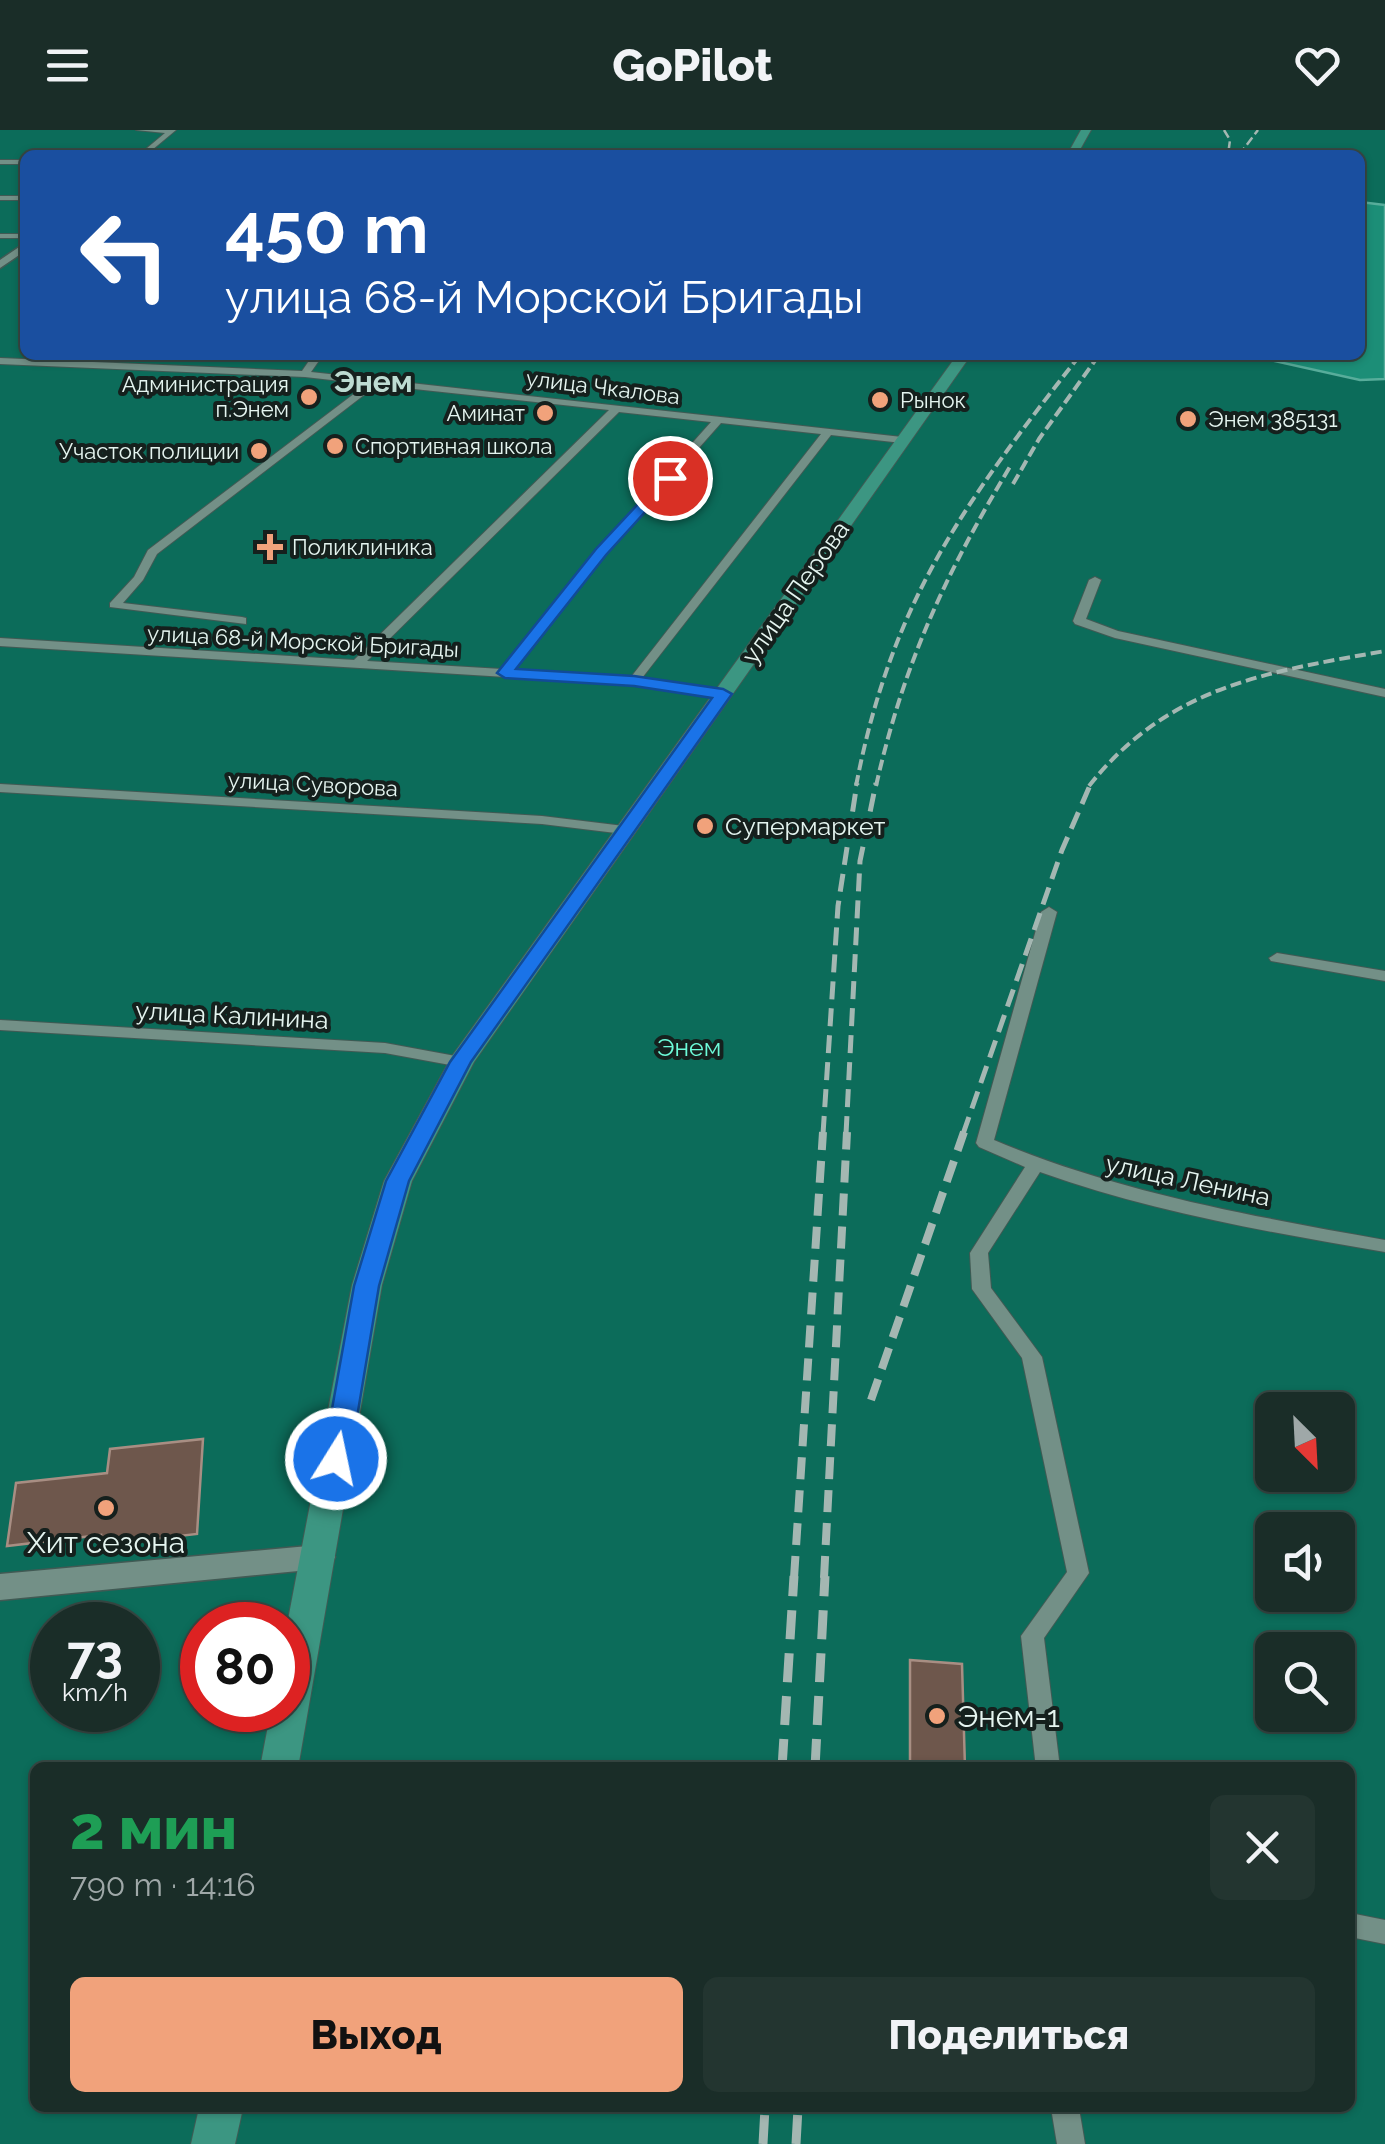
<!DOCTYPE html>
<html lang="ru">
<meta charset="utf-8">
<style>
:root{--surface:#1a2d28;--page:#233530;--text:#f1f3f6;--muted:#9fa8a8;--line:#384945;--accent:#f1a27b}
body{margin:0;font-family:Raleway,sans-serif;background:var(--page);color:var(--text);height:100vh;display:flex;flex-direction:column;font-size:38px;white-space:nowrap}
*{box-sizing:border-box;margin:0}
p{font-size:32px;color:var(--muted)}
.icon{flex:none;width:55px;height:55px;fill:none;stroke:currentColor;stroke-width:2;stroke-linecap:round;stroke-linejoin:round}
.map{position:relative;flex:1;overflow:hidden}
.panel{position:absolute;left:30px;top:1632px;width:1325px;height:350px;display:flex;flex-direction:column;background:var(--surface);border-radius:15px;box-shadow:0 2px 8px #0004,0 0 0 2px var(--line)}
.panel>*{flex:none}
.hud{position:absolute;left:20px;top:20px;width:1345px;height:210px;border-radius:15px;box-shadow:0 2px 8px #0004,0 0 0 2px var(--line);background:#1a4fa0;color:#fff;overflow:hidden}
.needle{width:65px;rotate:156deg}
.tools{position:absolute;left:1255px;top:1262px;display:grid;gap:20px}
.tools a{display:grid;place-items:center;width:100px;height:100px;border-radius:15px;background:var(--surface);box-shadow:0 2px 8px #0004,0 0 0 2px var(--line);font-size:50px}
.speed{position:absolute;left:30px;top:1472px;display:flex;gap:20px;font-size:50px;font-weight:700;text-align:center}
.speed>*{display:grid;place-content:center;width:130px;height:130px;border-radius:50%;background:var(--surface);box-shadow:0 2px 8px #0004,0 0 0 2px var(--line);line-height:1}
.speed small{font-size:25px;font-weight:400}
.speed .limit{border:15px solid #d22;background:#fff;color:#111}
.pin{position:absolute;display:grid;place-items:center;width:85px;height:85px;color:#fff;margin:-42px;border:5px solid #fff;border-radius:50%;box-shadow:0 2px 10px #0007}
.me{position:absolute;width:110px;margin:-55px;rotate:10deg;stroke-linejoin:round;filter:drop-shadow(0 0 8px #0008)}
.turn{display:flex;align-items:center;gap:35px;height:210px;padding:0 40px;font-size:45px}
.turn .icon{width:130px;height:130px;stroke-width:2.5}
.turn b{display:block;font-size:70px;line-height:85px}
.round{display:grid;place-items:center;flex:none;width:105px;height:105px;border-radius:15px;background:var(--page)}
.headline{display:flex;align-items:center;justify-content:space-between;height:170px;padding:0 40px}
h1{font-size:60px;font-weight:800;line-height:75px;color:#1e9e55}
.primary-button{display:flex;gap:20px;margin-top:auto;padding:20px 40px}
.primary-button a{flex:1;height:115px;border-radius:15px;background:var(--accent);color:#111;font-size:40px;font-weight:800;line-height:115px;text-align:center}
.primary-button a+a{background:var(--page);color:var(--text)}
header{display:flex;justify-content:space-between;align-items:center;height:130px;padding:0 40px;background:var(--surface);font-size:45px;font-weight:800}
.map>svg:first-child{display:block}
.green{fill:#0c6c5a;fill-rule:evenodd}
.water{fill:#1c8e77;stroke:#58ad9b;stroke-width:2.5}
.building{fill:#6e574c;stroke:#a88e83;stroke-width:2.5}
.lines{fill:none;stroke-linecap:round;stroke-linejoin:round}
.minor-casing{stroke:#415a54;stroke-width:2}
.tertiary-casing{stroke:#415a54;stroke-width:3}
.secondary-casing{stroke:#415a54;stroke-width:3}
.trunk-casing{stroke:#415a54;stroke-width:2}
.minor{fill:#739087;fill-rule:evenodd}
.tertiary{fill:#739087;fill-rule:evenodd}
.secondary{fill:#739087;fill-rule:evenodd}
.trunk{fill:#3c9682;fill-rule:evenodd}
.rail-far4{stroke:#a4b7b2;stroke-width:2.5;stroke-dasharray:9 4;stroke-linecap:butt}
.rail-far3{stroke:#a4b7b2;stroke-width:4;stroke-dasharray:11 5;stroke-linecap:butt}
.rail-far2{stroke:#a4b7b2;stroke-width:5;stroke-dasharray:18 9;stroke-linecap:butt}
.rail-far1{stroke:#a4b7b2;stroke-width:8;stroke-dasharray:22 11;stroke-linecap:butt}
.rail{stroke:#a4b7b2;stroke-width:9;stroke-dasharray:29 14;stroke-linecap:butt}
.route{fill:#1a73e8;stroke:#114b97;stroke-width:2.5}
.poi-dot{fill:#f1a27b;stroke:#15201d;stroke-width:4}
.labels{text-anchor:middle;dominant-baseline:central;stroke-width:8;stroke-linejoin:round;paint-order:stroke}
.far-poi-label{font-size:22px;fill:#e5f5f0;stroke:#15201d;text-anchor:start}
.far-street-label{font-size:22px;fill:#e5f5f0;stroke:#15201d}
.street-label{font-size:25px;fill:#e5f5f0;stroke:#15201d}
.poi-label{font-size:25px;fill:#e5f5f0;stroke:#15201d;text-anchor:start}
.park-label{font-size:25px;fill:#6dfbd9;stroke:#15201d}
.far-district-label{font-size:30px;font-weight:bold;fill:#bddcd2;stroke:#15201d}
.near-poi-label{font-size:30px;fill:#e5f5f0;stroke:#15201d}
</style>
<header><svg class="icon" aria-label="menu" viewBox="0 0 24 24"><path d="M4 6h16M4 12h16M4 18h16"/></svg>GoPilot<svg class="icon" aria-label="heart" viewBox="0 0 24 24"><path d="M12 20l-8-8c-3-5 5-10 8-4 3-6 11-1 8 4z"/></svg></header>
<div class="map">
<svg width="1385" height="2014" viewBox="0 0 1385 2014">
<rect width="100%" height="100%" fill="#223c35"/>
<path class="green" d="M0,0H1385V2014H0ZM25,25H1360V225H25ZM1272,1280H1338V1345H1272ZM1272,1400H1338V1465H1272ZM52,1495H138V1580H52ZM202,1495H288V1580H202ZM1272,1520H1338V1585H1272ZM35,1638H1350V1978H35Z"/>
<path class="water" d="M1360,72L1385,75V249L1360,250L1247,225H1360Z"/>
<path class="building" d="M203,1309L197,1404L100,1415L101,1405L7,1416L16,1353L107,1343L110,1319Z
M910,1530L962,1534L965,1638H910Z"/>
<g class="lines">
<g class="minor-casing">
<path id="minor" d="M136,0H176L146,25L140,24L165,3Z
M0,30H25V34H0Z
M0,66H25V70H0Z
M0,104H25V108H0Z
M313,225H323L311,242L902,307L907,310L902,313L831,305L642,548L727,561L729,564L723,568L634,555L0,516V508L354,530L609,280L377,255L157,424L143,450L123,473L242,487L246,488V494L110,477V473L134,447L148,420L367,254L305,247L0,234V228L302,241ZM619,282L711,292L597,420L502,539L367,531ZM721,293L821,304L631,547L514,540L605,424Z
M1095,447L1101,450L1086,489L1118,501L1385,559V567L1115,508L1075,494L1073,491L1089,450Z
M0,654L542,686L624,696L631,700L624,704L542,694L0,662Z
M1049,777L1057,782L994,1010C1120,1063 1252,1086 1385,1110V1122C1268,1102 1152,1082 1040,1042L988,1123L991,1158L1042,1227L1089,1443L1044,1508L1060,1638H1036L1021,1506L1067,1442L1022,1228L972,1159L970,1123L1025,1037L979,1017L976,1013L1041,782Z
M1277,823L1385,841V851L1271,831L1269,828Z
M0,890L385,913L461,927L469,932L461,937L385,923L0,900Z
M1350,1783L1385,1790V1814L1350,1807Z
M1051,1978H1079L1085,2014H1057Z"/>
</g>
<g class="tertiary-casing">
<path id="tertiary" d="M142,22H245L249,25H138Z
M25,113V121L0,138V130Z"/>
</g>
<g class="secondary-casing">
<path id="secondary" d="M319,1415L330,1418L335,1427L330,1436L319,1439L0,1470V1444Z"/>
</g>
<g class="trunk-casing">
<path id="trunk" d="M1081,0H1091L1077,25H1067Z
M957,225H971L474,932L412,1051L382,1155L298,1638H260L271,1580H288L287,1495L352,1155L384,1051L452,926Z
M199,1978H243L235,2014H191Z"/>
</g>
<use href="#minor" class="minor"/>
<use href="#tertiary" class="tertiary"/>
<use href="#secondary" class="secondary"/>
<use href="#trunk" class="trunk"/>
<path class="rail-far4" d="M1224,0L1230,10L1228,25
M1239,25L1258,0"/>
<path class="rail-far3" d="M1013,354L1039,309L1099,225
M856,656C892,469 966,371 1080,225
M876,656C904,532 946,443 1011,335
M1089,656C1168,556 1267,542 1385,521"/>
<path class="rail-far2" d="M823,1004L838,776L857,653
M846,1004L860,731L876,653
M963,1004L1062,720L1091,653"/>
<path class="rail-far1" d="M871,1270L964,1002
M794,1448L823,1002
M824,1448L847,1002"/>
<path class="rail" d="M782,1638L794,1446
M815,1638L825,1446
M763,2014L765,1978
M796,2014L798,1978"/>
</g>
<path class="route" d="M665,345L676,348L606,425L516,539L634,546L723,559L732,564L471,932L409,1051L379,1156L350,1329L346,1336L336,1339L327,1336L323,1329L354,1156L386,1051L450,932L712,568L634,556L505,548L497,543L596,419Z"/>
<g class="poi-dot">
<circle cx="309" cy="267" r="10"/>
<circle cx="880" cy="270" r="10"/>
<circle cx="545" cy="283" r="10"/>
<circle cx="1188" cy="289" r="10"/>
<circle cx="335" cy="316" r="10"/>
<circle cx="259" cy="321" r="10"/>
<path d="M265 402h10v10h10v10h-10v10h-10v-10h-10v-10h10z"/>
<circle cx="705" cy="696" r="10"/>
<circle cx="106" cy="1378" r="10"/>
<circle cx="937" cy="1586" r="10"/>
</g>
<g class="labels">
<g class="far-poi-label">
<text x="289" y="254" text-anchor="end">Администрация<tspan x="289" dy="25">п.Энем</tspan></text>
<text x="900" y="270">Рынок</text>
<text x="525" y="283" text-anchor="end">Аминат</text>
<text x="1208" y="289">Энем 385131</text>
<text x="355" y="316">Спортивная школа</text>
<text x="239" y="321" text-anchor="end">Участок полиции</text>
<text x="292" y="417">Поликлиника</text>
</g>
<g class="far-street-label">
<text transform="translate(603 257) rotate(7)">улица Чкалова</text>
<text transform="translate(303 511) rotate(3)">улица 68-й Морской Бригады</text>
<text transform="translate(313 654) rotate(3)">улица Суворова</text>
</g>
<g class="street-label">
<text transform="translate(795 462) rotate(-55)">улица Перова</text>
<text transform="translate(232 885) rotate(3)">улица Калинина</text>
<text transform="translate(1188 1050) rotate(12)">улица Ленина</text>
</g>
<g class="poi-label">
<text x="725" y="696">Супермаркет</text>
</g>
<g class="park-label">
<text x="689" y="917">Энем</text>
</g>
<g class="far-district-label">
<text x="373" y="251">Энем</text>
</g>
<g class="near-poi-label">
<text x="106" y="1412">Хит сезона</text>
<text x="957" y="1586" text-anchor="start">Энем-1</text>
</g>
</g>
</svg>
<div class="tools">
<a><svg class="needle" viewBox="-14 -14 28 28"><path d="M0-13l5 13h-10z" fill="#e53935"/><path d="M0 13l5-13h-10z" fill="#9fa8a8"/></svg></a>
<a><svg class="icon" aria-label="sound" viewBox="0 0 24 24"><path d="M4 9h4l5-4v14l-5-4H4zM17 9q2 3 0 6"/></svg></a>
<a><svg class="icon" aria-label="search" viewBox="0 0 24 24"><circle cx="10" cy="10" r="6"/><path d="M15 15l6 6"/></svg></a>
</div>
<div class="speed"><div>73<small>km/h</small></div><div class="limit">80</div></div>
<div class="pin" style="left:670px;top:348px;background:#d93025"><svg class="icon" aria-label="arrive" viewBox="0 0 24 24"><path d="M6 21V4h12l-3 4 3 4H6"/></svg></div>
<svg class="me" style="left:336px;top:1329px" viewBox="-20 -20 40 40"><circle r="17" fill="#1a73e8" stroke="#fff" stroke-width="3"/><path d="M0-11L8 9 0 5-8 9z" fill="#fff"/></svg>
<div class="hud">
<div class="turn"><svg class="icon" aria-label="left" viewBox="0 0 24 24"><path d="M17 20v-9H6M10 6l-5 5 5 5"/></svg><div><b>450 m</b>улица 68-й Морской Бригады</div></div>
</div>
<section class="panel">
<div class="headline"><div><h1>2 мин</h1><p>790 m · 14:16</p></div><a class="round"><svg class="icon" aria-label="close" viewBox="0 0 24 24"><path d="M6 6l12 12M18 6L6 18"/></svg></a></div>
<div class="primary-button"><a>Выход</a><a>Поделиться</a></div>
</section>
</div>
